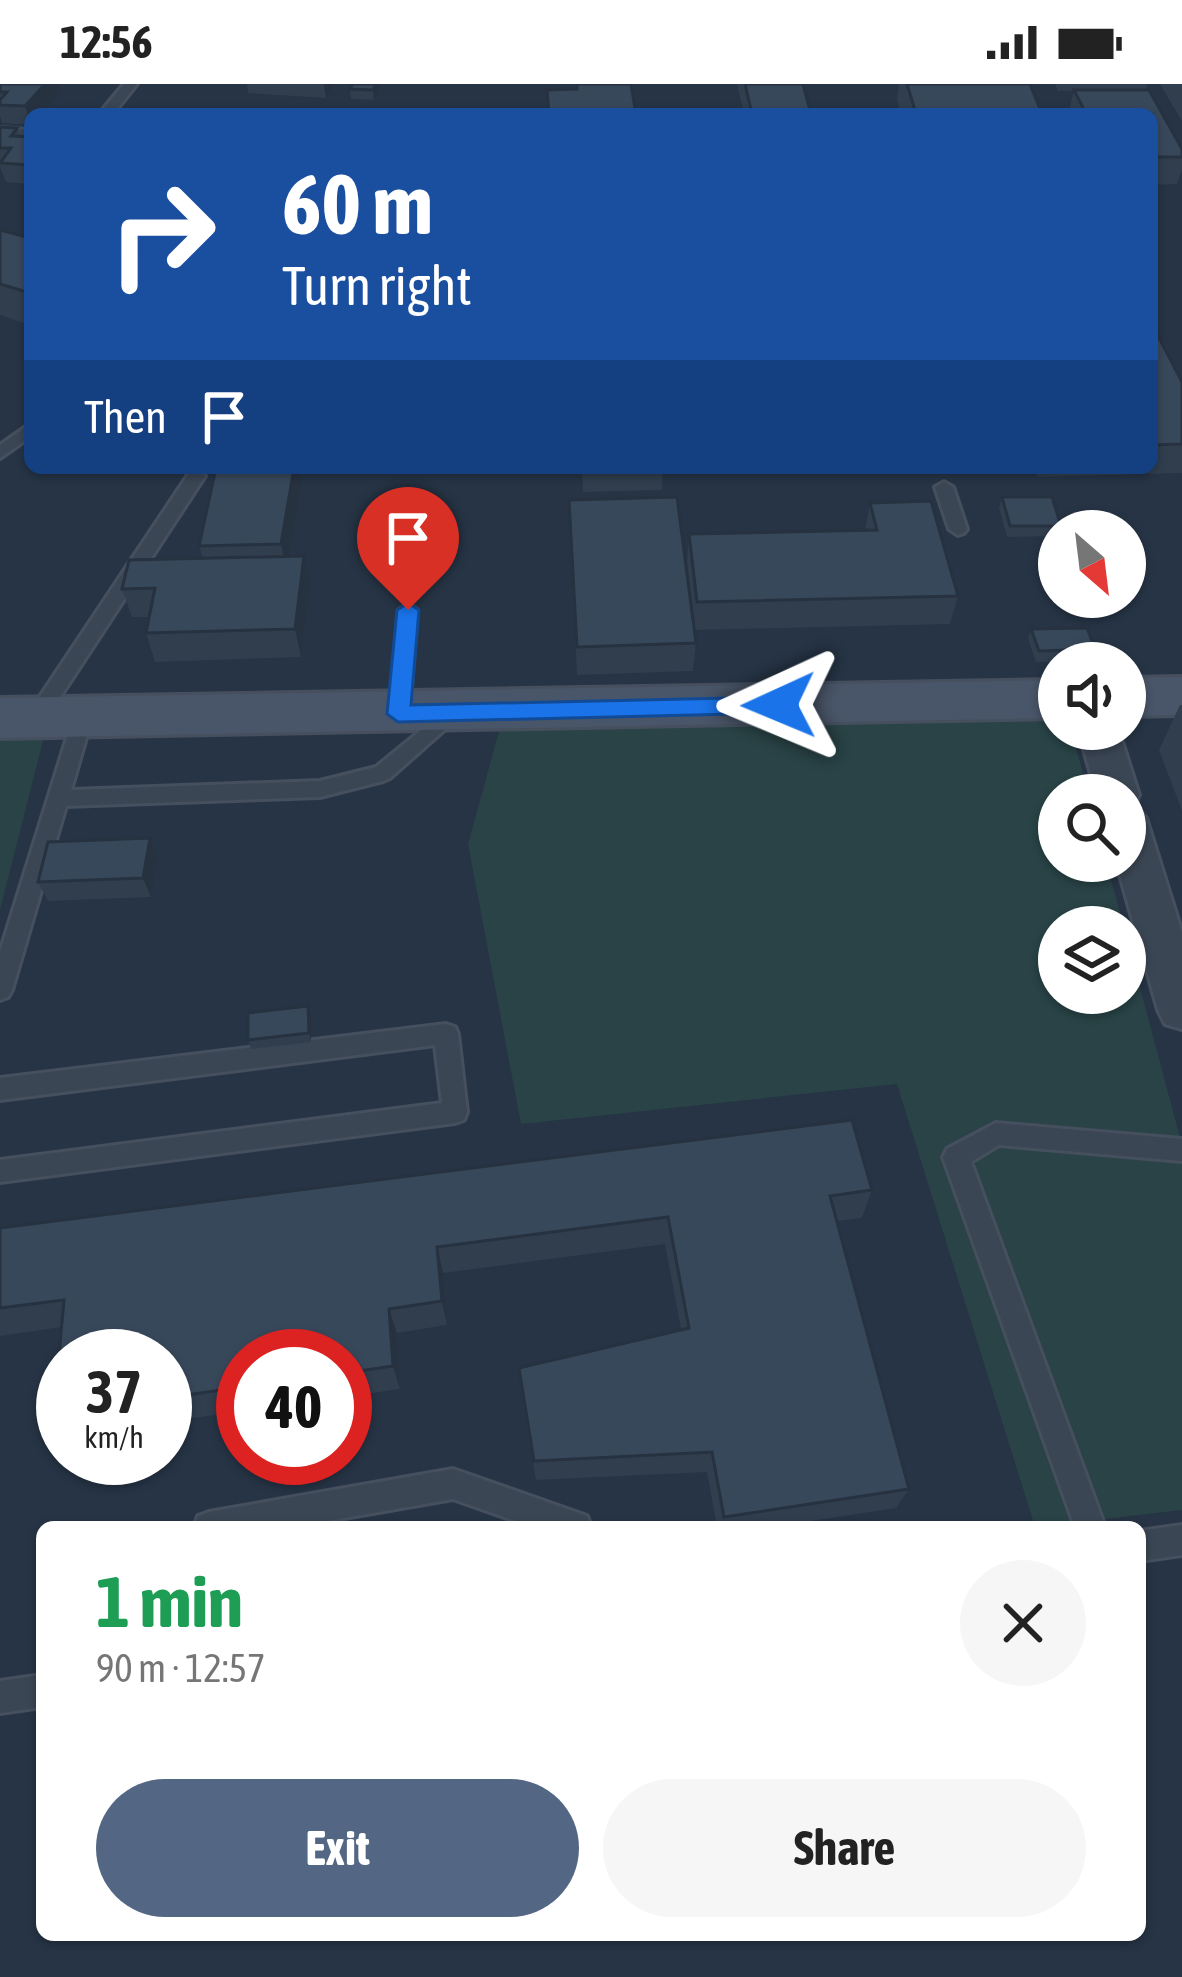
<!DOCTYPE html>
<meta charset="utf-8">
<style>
:root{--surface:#fff;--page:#f6f6f6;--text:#222;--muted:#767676;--accent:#536784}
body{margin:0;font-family:"Asap Condensed",sans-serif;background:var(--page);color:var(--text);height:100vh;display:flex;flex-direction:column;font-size:45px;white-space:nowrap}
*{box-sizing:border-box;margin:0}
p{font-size:39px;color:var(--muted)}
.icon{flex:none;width:66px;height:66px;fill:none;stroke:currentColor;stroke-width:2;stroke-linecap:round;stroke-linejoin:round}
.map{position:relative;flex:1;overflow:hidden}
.sheet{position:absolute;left:36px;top:1437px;width:1110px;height:420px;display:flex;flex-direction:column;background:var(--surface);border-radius:18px;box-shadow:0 3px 9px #0004}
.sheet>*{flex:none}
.hud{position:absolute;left:24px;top:24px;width:1134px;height:366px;border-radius:18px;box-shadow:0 3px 9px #0004;background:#1a4fa0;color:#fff;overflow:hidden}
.needle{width:78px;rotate:152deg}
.fabs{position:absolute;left:1038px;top:426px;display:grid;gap:24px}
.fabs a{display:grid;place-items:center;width:108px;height:108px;border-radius:50%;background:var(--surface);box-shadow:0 3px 9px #0004;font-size:60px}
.speed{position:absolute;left:36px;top:1245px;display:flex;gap:24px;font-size:60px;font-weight:700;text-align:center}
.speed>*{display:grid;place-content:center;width:156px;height:156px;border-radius:50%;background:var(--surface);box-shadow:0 3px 9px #0004;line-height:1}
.speed small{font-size:30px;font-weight:400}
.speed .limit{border:18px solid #d22;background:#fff;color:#111}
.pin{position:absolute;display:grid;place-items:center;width:102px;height:102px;color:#fff;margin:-123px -51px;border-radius:50% 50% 50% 0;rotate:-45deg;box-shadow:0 0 12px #0007}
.pin .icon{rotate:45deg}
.me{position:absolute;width:132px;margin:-66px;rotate:269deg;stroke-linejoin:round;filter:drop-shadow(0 0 9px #0008)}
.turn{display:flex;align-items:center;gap:42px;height:252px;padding:0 60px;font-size:54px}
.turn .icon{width:156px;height:156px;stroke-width:2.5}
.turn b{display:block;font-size:84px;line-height:102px}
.then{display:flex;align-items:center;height:114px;padding:0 60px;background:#0003;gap:24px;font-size:45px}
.round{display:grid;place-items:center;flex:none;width:126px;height:126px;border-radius:63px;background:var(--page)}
.overview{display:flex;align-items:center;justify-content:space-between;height:204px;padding:0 60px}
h1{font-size:72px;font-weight:700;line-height:90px;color:#1e9e55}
.button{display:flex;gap:24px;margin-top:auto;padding:24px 60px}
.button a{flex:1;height:138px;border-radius:72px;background:var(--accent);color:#fff;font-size:48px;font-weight:700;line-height:138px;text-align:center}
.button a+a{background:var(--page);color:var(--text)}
.status{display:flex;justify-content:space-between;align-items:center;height:84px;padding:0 60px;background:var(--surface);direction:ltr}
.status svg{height:33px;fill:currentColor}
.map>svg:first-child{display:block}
.green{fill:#294346}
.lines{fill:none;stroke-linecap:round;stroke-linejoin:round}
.lane-casing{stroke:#454f5e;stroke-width:6}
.street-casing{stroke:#454f5e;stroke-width:6}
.secondary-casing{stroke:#454f5e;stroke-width:6}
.lane{fill:#3b4654;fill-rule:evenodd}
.street{fill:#3b4654;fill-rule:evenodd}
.secondary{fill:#495568;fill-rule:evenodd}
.wall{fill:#303e4e}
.shaded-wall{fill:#273240}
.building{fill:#38485b;stroke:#273240;stroke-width:3}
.route{fill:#1a73e8;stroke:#114b97;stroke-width:3}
</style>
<div class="status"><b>12:56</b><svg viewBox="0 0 49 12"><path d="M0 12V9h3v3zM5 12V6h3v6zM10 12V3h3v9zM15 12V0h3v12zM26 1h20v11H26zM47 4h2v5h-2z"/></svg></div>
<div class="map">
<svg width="1182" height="1893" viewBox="0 0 1182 1893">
<rect width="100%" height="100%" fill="#263445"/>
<path class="green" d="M1059,633V645H1071L1089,711H1059V777H1106L1124,843H1059V909H1125V847L1182,1061V1426L1035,1443L897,1000L521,1040L468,760L501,640Z
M46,645L0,826V646Z"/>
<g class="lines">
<g class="lane-casing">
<path id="lane" d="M124,0H137L113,30H99Z
M0,44L30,46V54L0,52Z
M30,340V353L0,374V361Z
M196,387L205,392L43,639H29V629L190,388Z
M944,398L953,403L967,445L964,449L958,451L949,445L935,403Z
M408,520L417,526L409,630L399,637L389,630L399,526Z
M452,621L462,628L459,633L390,694L383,697L320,713L66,722L12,906L8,913L0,916V868L75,628H89L92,633L71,706L320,697L376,683Z
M446,940L455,943L458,950L467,1028L464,1036L455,1039L0,1098V1076L442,1019L435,961L0,1016V994Z
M996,1039L1182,1055V1077L999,1061L971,1078L1105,1443H1075L943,1073L947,1065Z
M453,1385L587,1432L591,1443H533L453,1415L293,1443H194L198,1432L209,1428Z
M1182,1441V1471L1140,1477V1447Z
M42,1591V1623L0,1629V1597Z"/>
</g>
<g class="street-casing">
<path id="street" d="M1078,645H1118L1139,711L1134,721L1146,734L1182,849V945L1165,940L1158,926L1116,777H1125V711H1097Z"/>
</g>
<g class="secondary-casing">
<path id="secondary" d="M1182,593V631L1125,632V594Z
M1059,596V634L0,654V614Z"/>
</g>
<use href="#lane" class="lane"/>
<use href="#street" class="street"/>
<use href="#secondary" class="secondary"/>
</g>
<path class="wall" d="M0,0L60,8L30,30V41L2,39L0,32Z
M247,0H334L326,14L248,9Z
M381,0L374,16L351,15L350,5Z
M737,0H803L811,30H744Z
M899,0H1030L1042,30H901L897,15Z
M1055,0H1147L1146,5L1058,7Z
M1160,0H1182V37Z
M1074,6H1149L1182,65V85L1177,100L1152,101V30H1068Z
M0,43L17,44L20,52L30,53V100L6,98L0,83Z
M0,146L30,154V241L0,231Z
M1152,248L1182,298V389L1037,393L1034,384H1152Z
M294,384H299L302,398L290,472L310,500L301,573L155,578L146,549L149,533H132L122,505L203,474L199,462Z
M582,384H663L662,406L583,408Z
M1002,413L1061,442L1058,452L1007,453L999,424Z
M569,416L696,559L693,587L577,591Z
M870,419L958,512L950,540L694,546L687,479L689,450L865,447Z
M1031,545L1095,565L1091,576L1036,578L1028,555Z
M1180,621H1182V727L1159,666Z
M150,754L158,774L151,813L48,817L38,798Z
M311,931V958L251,965L248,956Z
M872,1106L862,1134L837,1137L909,1405L896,1424L771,1443H717L707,1388L536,1396L521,1306L681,1245L665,1160L443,1189L447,1241L397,1249L400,1305L345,1313V1272H243V1327L165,1338V1272H63V1275L59,1271L62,1243L0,1252V1144Z"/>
<path class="shaded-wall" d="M45,0H58L60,8L41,30H30V38L25,22Z
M324,0H334L326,14Z
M376,0H381L374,16L373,6Z
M294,384H299L302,398L287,489L281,460Z
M304,472L310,500L301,573L295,545Z
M150,754L158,774L151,813L143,794Z
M308,922L311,931V958L309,949Z
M437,1163L443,1189L447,1241L442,1217Z
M389,1225L397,1249L400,1305L393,1282Z"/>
<path class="building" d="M0,0H45L25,22L0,21V16L7,8H0Z
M353,0H376L373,6L350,5Z
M577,0H631L636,30H549L547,6L577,5Z
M745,0H803L811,30H752Z
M907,0H1030L1042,30H916Z
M1074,6H1149L1182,65V73H1152V30H1086Z
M0,43L17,44L11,52L30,53V81L0,79L11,64H0Z
M0,146L30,154V209L0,200Z
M1152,248H1156L1182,298V360L1152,361Z
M216,384H294L281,460L199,462Z
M677,413L696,559L577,563L569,416Z
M1002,413H1052L1061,442H1010Z
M931,417L958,512L697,518L689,450L877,446L870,419Z
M304,472L295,545L146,549L155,504L122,505L129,476Z
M1087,544L1095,565L1039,567L1031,545Z
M150,754L143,794L38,798L48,758Z
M308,922L309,949L248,956V929Z
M852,1036L872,1106L830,1112L909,1405L724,1433L712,1368L534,1377L519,1284L689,1244L668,1133L437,1163L442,1217L389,1225L393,1282L345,1289V1272H243V1303L165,1314V1272H113L114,1265L59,1271L64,1216L0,1224V1144Z"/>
<path class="route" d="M408,519L419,526L411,621L779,613L791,621L779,629L398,638L387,630L397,526Z"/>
</svg>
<div class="fabs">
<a><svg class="needle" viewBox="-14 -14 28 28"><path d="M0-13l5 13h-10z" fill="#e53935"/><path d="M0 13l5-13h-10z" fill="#767676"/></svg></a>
<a><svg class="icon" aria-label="sound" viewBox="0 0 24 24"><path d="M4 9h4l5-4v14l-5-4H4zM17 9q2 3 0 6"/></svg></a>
<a><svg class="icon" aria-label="search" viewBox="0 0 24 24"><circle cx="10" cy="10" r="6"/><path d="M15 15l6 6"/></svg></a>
<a><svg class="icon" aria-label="layers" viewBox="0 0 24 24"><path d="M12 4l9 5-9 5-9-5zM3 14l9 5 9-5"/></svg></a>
</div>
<div class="speed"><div>37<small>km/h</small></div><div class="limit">40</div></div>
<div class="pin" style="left:408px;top:526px;background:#d93025"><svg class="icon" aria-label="arrive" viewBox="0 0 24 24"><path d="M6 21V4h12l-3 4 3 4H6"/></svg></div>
<svg class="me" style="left:779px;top:621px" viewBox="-20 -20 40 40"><path d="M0-17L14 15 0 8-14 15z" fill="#1a73e8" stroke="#fff" stroke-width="4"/></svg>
<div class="hud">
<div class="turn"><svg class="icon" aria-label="right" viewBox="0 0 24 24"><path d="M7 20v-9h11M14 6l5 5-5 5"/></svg><div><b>60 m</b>Turn right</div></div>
<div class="then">Then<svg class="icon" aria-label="arrive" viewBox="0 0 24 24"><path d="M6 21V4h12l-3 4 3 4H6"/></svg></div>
</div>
<section class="sheet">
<div class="overview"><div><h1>1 min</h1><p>90 m · 12:57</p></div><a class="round"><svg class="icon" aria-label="close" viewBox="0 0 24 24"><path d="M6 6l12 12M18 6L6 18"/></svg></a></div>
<div class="button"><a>Exit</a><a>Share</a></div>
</section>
</div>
